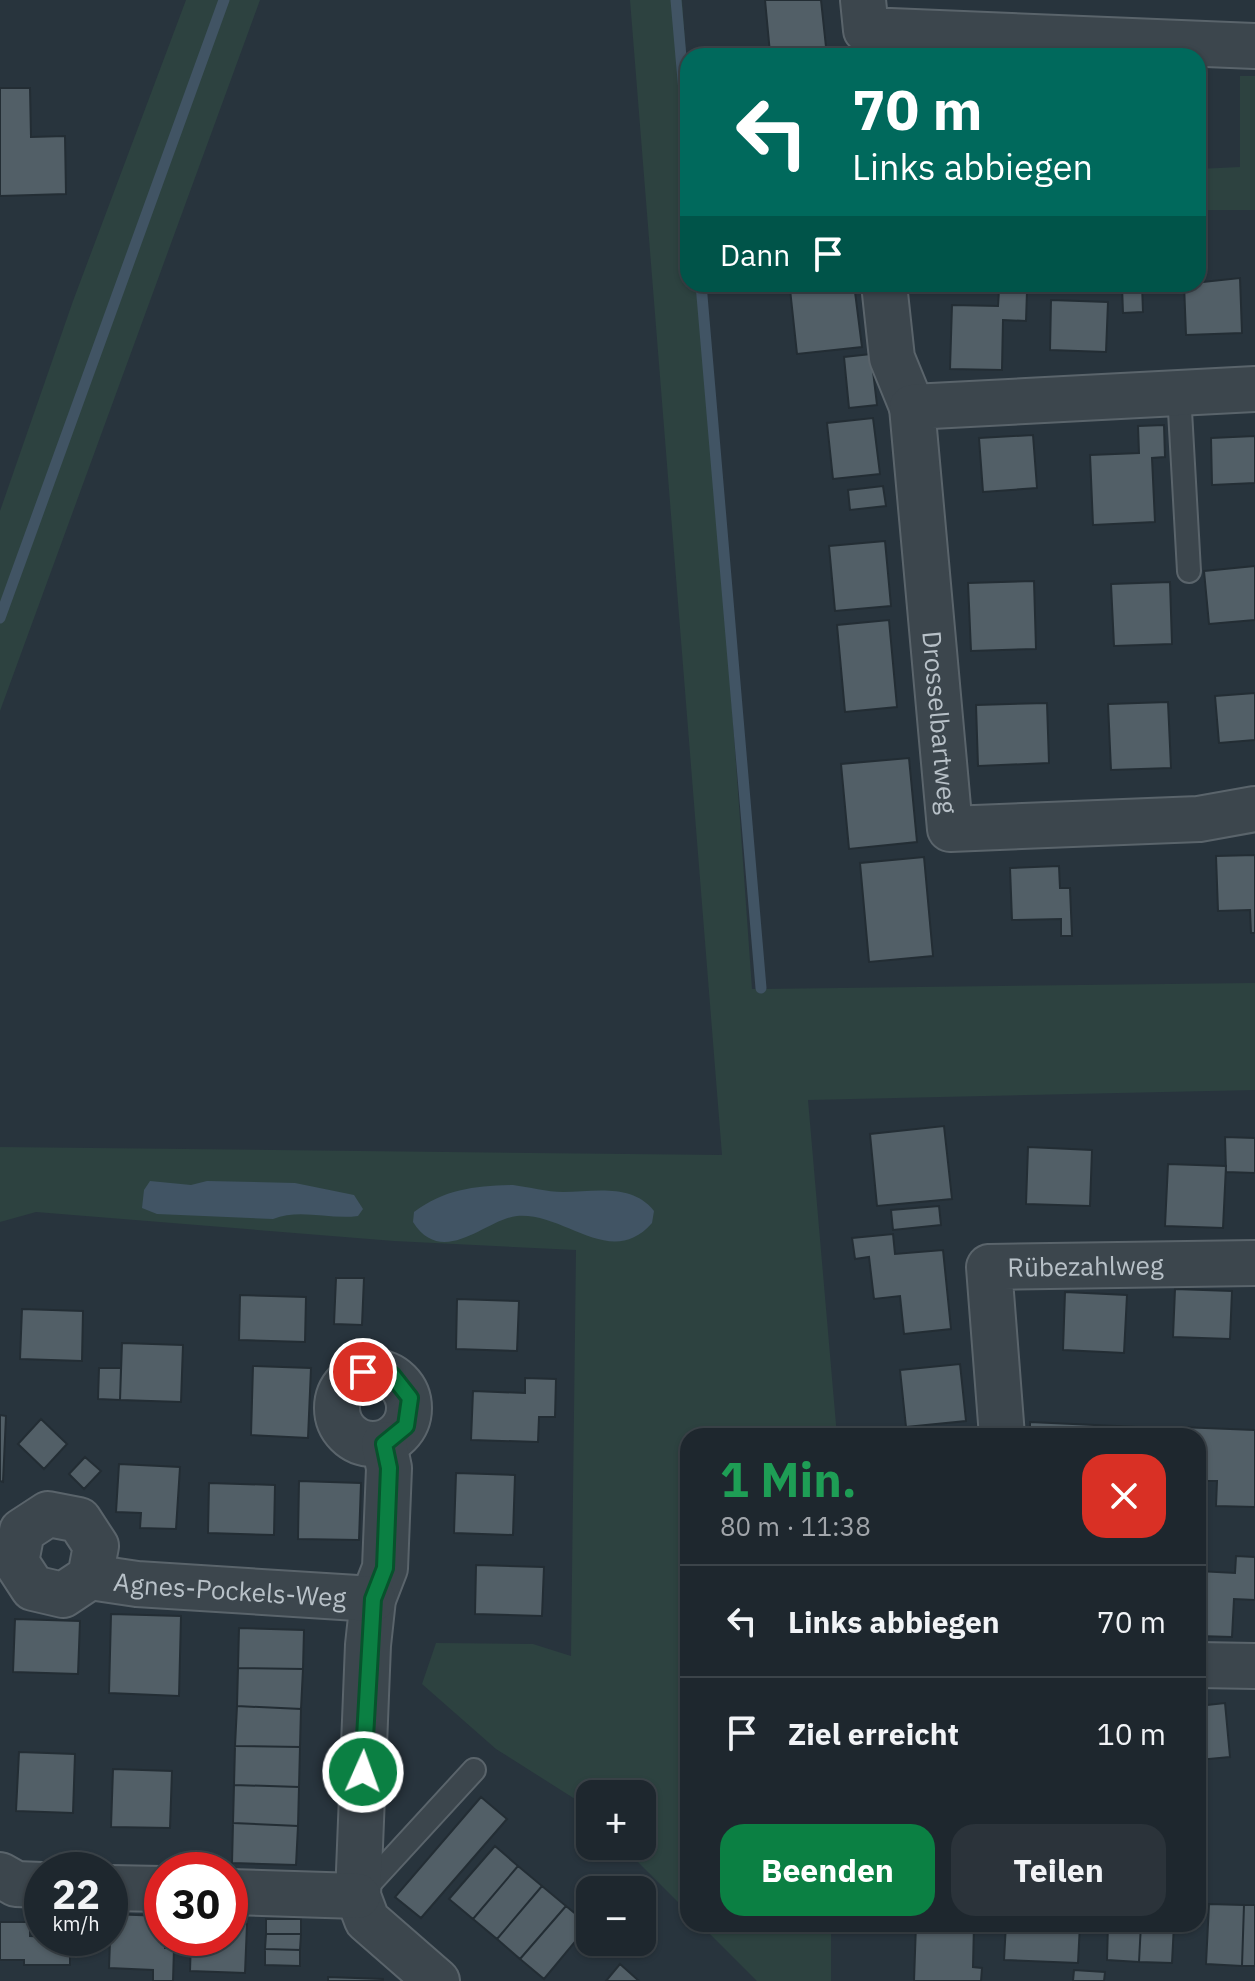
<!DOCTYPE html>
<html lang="de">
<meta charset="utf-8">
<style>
:root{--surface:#1e272e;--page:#2b333a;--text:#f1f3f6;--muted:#a1a5aa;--line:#3c444a;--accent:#0b8043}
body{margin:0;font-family:"IBM Plex Sans",sans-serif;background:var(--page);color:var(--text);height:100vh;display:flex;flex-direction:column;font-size:30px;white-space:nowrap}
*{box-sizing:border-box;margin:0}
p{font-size:26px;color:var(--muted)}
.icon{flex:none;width:44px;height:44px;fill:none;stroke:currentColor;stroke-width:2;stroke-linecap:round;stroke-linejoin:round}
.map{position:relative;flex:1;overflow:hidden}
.details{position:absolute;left:680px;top:1428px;width:526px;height:504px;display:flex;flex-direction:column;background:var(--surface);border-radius:24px;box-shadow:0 2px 6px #0004,0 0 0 2px var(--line)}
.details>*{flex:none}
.hud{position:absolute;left:680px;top:48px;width:526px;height:244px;border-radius:24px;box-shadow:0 2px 6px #0004,0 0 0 2px var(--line);background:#00695c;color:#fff;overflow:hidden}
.fabs{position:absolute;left:576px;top:1780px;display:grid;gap:16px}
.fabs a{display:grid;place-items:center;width:80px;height:80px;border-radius:16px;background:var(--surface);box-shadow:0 2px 6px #0004,0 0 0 2px var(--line);font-size:40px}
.speed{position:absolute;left:24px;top:1852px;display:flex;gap:16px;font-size:40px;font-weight:700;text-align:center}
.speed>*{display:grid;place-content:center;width:104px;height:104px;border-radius:50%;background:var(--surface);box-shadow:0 2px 6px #0004,0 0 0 2px var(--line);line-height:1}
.speed small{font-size:20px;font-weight:400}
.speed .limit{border:12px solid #d22;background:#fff;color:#111}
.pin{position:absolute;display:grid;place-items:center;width:68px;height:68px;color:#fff;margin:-34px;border:4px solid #fff;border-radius:50%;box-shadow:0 2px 8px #0007}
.me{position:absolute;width:88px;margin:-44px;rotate:2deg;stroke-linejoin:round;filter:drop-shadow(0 0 6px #0008)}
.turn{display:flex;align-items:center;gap:28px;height:168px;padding:0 40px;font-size:36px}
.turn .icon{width:104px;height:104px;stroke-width:2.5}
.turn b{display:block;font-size:56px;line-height:68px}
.then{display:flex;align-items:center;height:76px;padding:0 40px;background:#0003;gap:16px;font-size:30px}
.round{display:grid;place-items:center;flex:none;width:84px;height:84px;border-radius:24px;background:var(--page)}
.summary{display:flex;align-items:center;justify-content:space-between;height:136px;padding:0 40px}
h1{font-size:48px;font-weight:700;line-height:60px;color:#1e9e55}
.primary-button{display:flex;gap:16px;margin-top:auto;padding:16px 40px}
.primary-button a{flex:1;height:92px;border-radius:24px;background:var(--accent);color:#fff;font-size:32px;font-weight:700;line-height:92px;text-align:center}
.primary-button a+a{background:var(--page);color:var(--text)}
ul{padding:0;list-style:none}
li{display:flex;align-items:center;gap:24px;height:112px;padding:0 40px;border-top:2px solid var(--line)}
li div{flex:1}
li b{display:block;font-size:30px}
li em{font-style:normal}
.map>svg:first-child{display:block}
.green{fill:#2d4240}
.water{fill:#415464}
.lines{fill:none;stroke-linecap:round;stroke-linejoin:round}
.stream{stroke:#415464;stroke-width:11}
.building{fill:#525f67;stroke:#232d34;stroke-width:2}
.service-casing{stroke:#5a646b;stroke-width:26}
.minor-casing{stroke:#5a646b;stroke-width:48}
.service{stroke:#3c464d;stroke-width:22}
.minor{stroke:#3c464d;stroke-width:44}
.route-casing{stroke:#07532c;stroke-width:20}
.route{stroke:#0b8043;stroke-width:14}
.labels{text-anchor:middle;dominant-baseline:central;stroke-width:8;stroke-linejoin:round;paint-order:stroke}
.street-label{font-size:26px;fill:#b8c1c8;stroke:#212b32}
</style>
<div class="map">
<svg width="1255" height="1981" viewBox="0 0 1255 1981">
<rect width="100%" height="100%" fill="#28343d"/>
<path class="green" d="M186,0H260L0,711V511L73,301Z
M630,0H682L688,84V284H702L752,989L1255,983V1090L808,1100L837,1436H688V1912L622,1846H642V1794H590V1814L575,1799L496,1749L422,1684L436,1643L533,1644L571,1656L576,1250L394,1241L36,1212L0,1222V1147L722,1155Z
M1240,76H1255V210H1198V169L1240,167Z
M700,1924H831V1981H757Z"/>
<path class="water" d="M150,1181L191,1185L207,1181L295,1183L354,1195L363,1209L358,1216C330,1220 300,1208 273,1219L157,1214L142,1208L144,1190Z
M513,1185C529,1187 547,1192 563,1192C594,1192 632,1183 654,1211L652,1223C611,1270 565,1212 517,1216C486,1219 443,1269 413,1222L414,1212C445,1189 475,1186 513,1185Z"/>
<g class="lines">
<path class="stream" d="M676,0L688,137
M701,284L761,988
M0,618L224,0"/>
</g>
<path class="building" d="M765,0H821L826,47L770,53Z
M1198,71H1206V119H1198Z
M0,88H30L31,137L65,136L66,194L0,196Z
M1240,278L1242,333L1186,335L1184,284Z
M828,284H854L862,347L797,354L790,289Z
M1142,285L1143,312L1123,313L1122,286Z
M999,290L1027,291L1026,321L1003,320L1002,370L950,369L952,305L998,306Z
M1051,300L1108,302L1106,352L1050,350Z
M871,354L877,405L849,408L844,357Z
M873,418L880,474L833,479L827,423Z
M1164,425L1165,457L1152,458L1155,522L1093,525L1090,455L1139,453L1138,426Z
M1033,435L1037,488L983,492L979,438Z
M1255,436V483L1212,485L1211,438Z
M883,486L886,506L850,510L848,490Z
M885,541L891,606L835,611L829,546Z
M1255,566V620L1209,624L1204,571Z
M1034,581L1036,649L971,651L968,583Z
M1170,582L1172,644L1114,646L1111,584Z
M889,620L897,707L845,712L837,625Z
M1255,693V740L1219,743L1215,696Z
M1168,702L1171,768L1111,770L1108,704Z
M1047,703L1049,763L978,766L976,705Z
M909,758L917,842L849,849L841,764Z
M1255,855V933H1251L1250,910L1218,911L1216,856Z
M924,857L933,956L869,962L860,863Z
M1059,866L1060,888H1070L1072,936H1061V919L1012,920L1010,868Z
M944,1126L952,1199L877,1206L870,1134Z
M1225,1137L1255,1138V1173L1226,1172Z
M1028,1147L1092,1150L1090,1206L1026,1204Z
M1168,1164L1226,1166L1223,1228L1165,1226Z
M939,1206L941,1225L893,1230L891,1210Z
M893,1234L895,1254L943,1250L951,1329L904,1334L900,1296L874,1299L869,1257L855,1259L852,1238Z
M336,1278H364L362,1325L334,1324Z
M1175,1289L1232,1291L1230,1339L1173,1337Z
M1065,1292L1127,1295L1124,1353L1063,1350Z
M240,1295L306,1297L305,1342L239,1340Z
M457,1299L519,1301L517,1351L456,1349Z
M22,1309L83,1311L82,1361L20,1359Z
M122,1343L183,1345L181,1402L120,1400Z
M960,1364L966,1421L906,1427L900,1370Z
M253,1366L311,1368L308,1438L251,1435Z
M99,1368H121L120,1400L98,1399Z
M525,1378L556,1379L555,1417H539L538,1442L471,1440L473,1391L525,1393Z
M0,1415L6,1416L3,1482L0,1481Z
M41,1419L67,1444L44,1469L18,1444Z
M1030,1422L1137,1427V1436H1030Z
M1180,1427L1255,1430V1507L1216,1506L1217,1481H1198V1436H1179Z
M85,1457L101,1471L84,1489L69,1474Z
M119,1464L180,1467L176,1529L140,1528L141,1513L116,1512Z
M456,1473L515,1475L513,1535L454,1533Z
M299,1481L361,1483L359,1540L298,1539Z
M209,1483L275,1485L274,1535L208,1533Z
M1236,1556L1255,1557V1600L1234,1599L1232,1637L1198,1636V1571L1235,1573Z
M476,1565L544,1567L542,1616L475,1614Z
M111,1614L181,1616L179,1696L109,1693Z
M15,1619L80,1621L78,1674L13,1672Z
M239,1628L304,1630L303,1669L238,1668Z
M238,1668L303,1669L301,1709L237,1706Z
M1225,1703L1230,1757L1198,1760V1706Z
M237,1706L301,1709L300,1747L235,1746Z
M235,1746L300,1747L299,1787L234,1785Z
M19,1752L75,1754L73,1813L16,1811Z
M113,1769L172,1771L170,1828L111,1827Z
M234,1785L299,1787L298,1826L233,1823Z
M481,1797L507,1819L421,1918L395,1897Z
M233,1823L298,1826L296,1865L232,1863Z
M495,1846L518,1866L473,1919L449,1899Z
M518,1866L542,1886L497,1939L473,1919Z
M542,1886L566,1906L520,1959L497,1939Z
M1209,1904L1244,1905L1242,1966L1206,1964Z
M1244,1905H1255V1966H1242Z
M566,1906L589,1925L544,1979L520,1959Z
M111,1914L162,1916L165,1948H174L173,1981H153V1970L109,1968Z
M266,1919H301V1934H266Z
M0,1922H30V1936L70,1938V1965H24V1960H0Z
M230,1924H247L245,1973L190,1971L191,1938H230Z
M916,1924H974L973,1967L982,1968L981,1981H914Z
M1006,1924H1080L1078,1963L1004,1960Z
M1108,1924H1141L1139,1962L1107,1960Z
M1141,1924H1174L1172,1963L1139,1962Z
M266,1934H301L300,1950L265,1949Z
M265,1949L300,1950V1966L265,1965Z
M620,1964L639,1981H606Z
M1074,1970L1105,1972L1104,1981H1073Z
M328,1977L383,1979V1981H328Z"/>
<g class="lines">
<g class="service-casing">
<path id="service" d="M1179,393L1189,571
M361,1893L474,1770"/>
</g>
<g class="minor-casing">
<g id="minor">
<path d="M863,0L866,30L1255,46"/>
<path d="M884,284L892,358L912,407"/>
<path id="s1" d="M1255,389L912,407L950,829L1199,819L1255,809"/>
<circle cx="373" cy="1408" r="36"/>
<path id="s2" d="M1002,1436L989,1267L1255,1263"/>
<path d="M384,1444L389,1468L385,1568L373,1599L368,1645L358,1896L367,1920L437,1981"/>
<path id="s3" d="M90,1577L96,1546L79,1520L48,1514L22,1531L16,1562L33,1588L63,1595L90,1577L137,1584L373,1599"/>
<path d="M1198,1665L1255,1666"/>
<path d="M0,1875L16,1884L42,1885"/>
<path d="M110,1888L162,1889"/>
<path d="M230,1892L358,1896"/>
</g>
</g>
<use href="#service" class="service"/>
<use href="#minor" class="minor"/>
</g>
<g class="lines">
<g class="route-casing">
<path id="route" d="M363,1772L373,1599L385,1568L389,1468L384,1444L406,1426L410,1398L392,1375L363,1372"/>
</g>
<use href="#route" class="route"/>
</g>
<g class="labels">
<g class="street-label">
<text stroke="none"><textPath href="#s1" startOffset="660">Drosselbartweg</textPath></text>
<text stroke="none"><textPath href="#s2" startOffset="266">Rübezahlweg</textPath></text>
<text stroke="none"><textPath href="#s3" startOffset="392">Agnes-Pockels-Weg</textPath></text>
</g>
</g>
</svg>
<div class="fabs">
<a>+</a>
<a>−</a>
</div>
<div class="speed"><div>22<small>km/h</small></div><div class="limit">30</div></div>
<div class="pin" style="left:363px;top:1372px;background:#d93025"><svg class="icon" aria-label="arrive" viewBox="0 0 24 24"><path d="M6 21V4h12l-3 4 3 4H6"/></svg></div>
<svg class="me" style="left:363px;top:1772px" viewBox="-20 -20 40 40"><circle r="17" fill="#0b8043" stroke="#fff" stroke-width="3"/><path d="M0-11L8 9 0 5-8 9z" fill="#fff"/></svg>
<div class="hud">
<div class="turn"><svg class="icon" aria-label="left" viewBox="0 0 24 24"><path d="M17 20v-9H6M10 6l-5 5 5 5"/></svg><div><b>70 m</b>Links abbiegen</div></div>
<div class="then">Dann<svg class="icon" aria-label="arrive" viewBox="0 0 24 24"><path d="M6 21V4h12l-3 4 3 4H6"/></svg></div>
</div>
<section class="details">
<div class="summary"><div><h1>1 Min.</h1><p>80 m · 11:38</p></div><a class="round" style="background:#d93025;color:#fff"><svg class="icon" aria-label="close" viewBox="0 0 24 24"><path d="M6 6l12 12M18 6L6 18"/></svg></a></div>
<ul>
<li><svg class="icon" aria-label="left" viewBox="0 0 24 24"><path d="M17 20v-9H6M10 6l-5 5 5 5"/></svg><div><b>Links abbiegen</b></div><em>70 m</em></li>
<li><svg class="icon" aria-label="arrive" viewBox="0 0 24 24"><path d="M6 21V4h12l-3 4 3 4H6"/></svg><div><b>Ziel erreicht</b></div><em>10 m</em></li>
</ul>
<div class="primary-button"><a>Beenden</a><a>Teilen</a></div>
</section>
</div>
